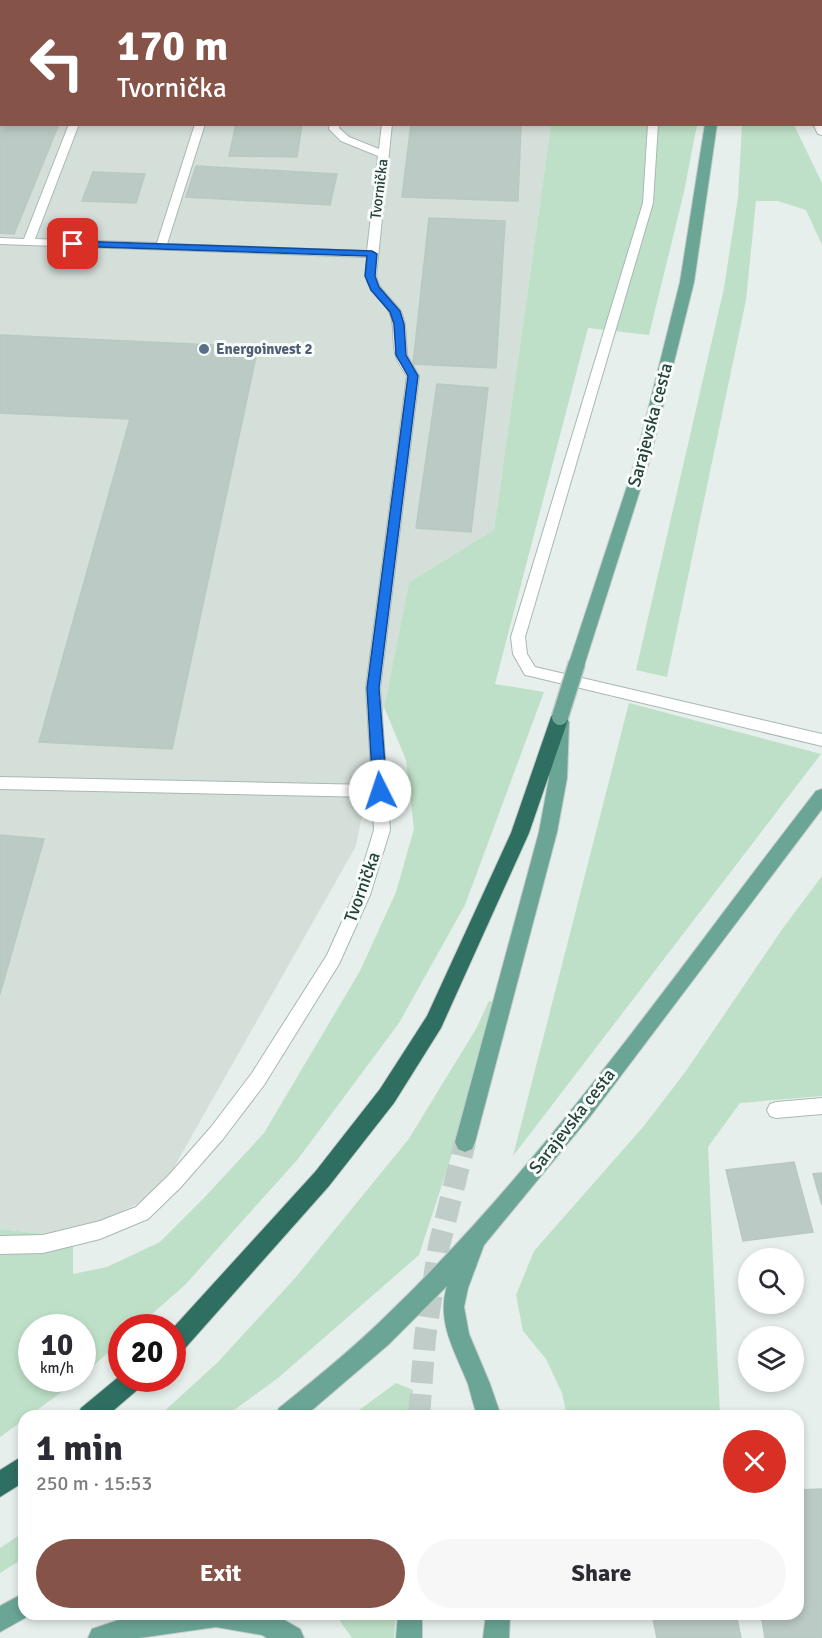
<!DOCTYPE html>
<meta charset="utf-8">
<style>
:root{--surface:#fff;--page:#f7f7f7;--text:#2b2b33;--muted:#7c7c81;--accent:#855347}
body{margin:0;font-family:Signika,sans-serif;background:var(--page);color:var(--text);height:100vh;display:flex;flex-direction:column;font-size:22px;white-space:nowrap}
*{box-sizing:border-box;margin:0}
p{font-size:20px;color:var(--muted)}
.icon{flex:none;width:33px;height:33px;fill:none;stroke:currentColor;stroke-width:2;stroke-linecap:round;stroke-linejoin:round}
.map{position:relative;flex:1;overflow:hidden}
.panel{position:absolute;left:18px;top:1410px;width:786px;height:210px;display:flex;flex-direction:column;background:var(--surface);border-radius:18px;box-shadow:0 3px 9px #0003}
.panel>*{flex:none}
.top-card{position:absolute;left:0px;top:0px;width:822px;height:126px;box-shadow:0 3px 9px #0003;background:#855347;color:#fff;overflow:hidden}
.buttons{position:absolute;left:738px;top:1248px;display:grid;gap:12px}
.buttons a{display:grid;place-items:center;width:66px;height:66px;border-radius:50%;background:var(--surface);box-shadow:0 3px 9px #0003;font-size:30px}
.speed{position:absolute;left:18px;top:1314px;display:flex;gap:12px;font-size:30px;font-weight:700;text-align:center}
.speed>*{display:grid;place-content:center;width:78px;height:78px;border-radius:50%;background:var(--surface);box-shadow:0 3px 9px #0003;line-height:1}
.speed small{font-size:15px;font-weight:400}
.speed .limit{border:9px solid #d22;background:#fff;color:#111}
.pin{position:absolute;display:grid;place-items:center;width:51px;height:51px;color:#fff;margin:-26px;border-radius:12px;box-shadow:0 3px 9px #0006}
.me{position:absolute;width:66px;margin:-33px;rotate:356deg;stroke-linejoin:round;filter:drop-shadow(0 0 4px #0008)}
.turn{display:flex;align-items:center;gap:21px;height:126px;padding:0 18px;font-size:27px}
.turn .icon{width:78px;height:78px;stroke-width:2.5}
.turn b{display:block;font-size:42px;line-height:51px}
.round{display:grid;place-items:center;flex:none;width:63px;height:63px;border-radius:32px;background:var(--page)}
.summary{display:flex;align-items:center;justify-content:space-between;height:102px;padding:0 18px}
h1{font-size:36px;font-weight:700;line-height:45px}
.cta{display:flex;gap:12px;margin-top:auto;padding:12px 18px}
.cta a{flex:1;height:69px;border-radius:36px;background:var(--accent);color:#fff;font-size:24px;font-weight:700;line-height:69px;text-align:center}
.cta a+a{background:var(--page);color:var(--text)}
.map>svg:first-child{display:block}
.built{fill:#d4dfda}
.green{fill:#bfe0c8}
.building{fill:#bbcac4;stroke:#b8c9c2;stroke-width:1.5}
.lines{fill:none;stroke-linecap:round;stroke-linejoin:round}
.primary-tunnel{stroke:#bfccc8;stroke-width:22;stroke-dasharray:22 11;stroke-linecap:butt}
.lane-casing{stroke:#a8b8b2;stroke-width:2}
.street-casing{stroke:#a8b8b2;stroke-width:2}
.secondary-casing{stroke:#a4bbb3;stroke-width:2}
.primary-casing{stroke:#c2cac8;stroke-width:2}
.highway-casing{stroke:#c2cac8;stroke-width:2}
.lane{fill:#fff;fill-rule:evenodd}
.street{fill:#fff;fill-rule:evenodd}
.secondary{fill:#fff;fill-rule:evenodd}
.primary{fill:#6aa596;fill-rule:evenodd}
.highway{fill:#2f6f62;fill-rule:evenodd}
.tram{stroke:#5f7d75;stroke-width:1.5}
.primary-bridge-casing{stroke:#c2cac8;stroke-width:19;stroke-linecap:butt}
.primary-bridge{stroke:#6aa596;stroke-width:16}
.route{fill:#1a73e8;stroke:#114b97;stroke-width:1.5}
.service-dot{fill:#5c6f8a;stroke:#f7fbf9;stroke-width:2}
.labels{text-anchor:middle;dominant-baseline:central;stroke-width:6;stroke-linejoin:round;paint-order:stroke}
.far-street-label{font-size:15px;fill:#24423a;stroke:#f7fbf9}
.far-service-label{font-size:15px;font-weight:bold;fill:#4e5e75;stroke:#f7fbf9;text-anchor:start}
.street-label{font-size:18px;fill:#24423a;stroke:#f7fbf9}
</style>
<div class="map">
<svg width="822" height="1638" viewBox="0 0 822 1638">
<rect width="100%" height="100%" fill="#e6efeb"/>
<path class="built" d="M0,0H563L2,2V124L551,125L494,530L409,582L356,846L160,1192L73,1237L0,1229Z"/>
<path class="green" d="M551,125H697L684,192L649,335L588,328L495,684L544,692L465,905L399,1023L298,1159L185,1285L137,1327L122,1328L121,1341L83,1375L82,1328H32V1378L79,1379L29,1416H24V1420L0,1437V1229L73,1237V1274L107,1267L160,1242L204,1198L264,1133L360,971L396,892L414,829L406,760L384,707L409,582L494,530Z
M742,125H794L822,183V245L806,210L778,201H756L746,300L667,677L636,670L724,288L738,197Z
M629,703L821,754L513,1156Z
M822,876V1096L740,1103L708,1147L720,1416H567L562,1393L546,1359L523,1331L516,1295L534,1251L643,1127L686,1071L783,928Z
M489,1001L501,1004L419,1255L278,1378L226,1416H159L218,1362L296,1277L408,1140L476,1029Z
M396,1383L413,1390L411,1416H351Z
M24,1532V1558L0,1573V1548Z
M335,1614H396L394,1638H352Z"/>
<path class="building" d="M52,0H228L51,2Z
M0,58L2,124H59L14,234L0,233Z
M236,124H302L297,157L229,156Z
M411,124H521L518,201L402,197Z
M196,166L337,174L330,205L186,197Z
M93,172L145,174L136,203L82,201Z
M429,218L505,221L496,368L413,364Z
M0,335L258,347L172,749L39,742L130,419L0,413Z
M437,384L488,388L471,532L416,528Z
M0,835L44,839L0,994Z
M794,1162L813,1232L743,1241L726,1170Z
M822,1173V1205L813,1174Z
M822,1489V1638H765L761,1614H798V1490Z
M652,1614H736L741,1638H657Z"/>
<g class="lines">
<path class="primary-tunnel" d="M419,1416L425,1338L439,1246L465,1142"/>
<g class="lane-casing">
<path id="lane" d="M34,0H44V2H35Z
M397,0H407V2H397Z
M605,0H615V2H605Z
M0,23H2V29H0Z
M69,124H79L35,239L157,243L195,124H205L167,244L367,251L378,156L341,141L329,129L330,124H340L339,128L349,137L379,149L382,124H392L376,276L380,287L401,311L405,324L407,355L419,376L380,688L390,830L370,895L339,964L264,1085L223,1139L180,1188L148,1219L100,1239L43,1253L0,1254V1236L43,1235L100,1221L136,1207L168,1176L211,1127L252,1073L327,955L354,895L374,830L372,797L0,789V777L372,785L366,688L407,376C403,370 398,363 396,356C391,342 396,327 390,314C379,286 362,298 367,257L0,244V238L24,239Z
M648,124H658L653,203L525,637L527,654L535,667L822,734V746L530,676L525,675L513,654L511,637L643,203Z
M822,1098V1114L776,1118L770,1116L767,1110L770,1104L776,1102Z"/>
</g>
<g class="street-casing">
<path id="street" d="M820,7H822V15H820Z"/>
</g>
<g class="secondary-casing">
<path id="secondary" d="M758,0H768L769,2H758Z
M820,121H822V135L818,134L813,124H820Z"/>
</g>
<g class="primary-casing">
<path id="primary" d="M707,0H717V2H707Z
M705,124H717L694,282L649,462L585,663L583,667L577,669L571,667L569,663L635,462L680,282Z
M560,715L566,717L569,722L567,778L557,832L475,1142L472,1149L465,1152L458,1149L455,1142L539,832L549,778L551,722L554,717Z
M822,789V809L592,1114L484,1245L468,1288L464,1307L469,1334L490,1384L501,1416H477C474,1406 471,1395 468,1384C455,1351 436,1322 447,1286L388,1345L305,1416H275L279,1408C318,1377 357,1345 392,1310C550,1157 681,964 816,791Z
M24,1593V1614H32L0,1632V1606Z
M136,1614H274L300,1629L304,1638H267L262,1635L216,1627L139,1638H88L92,1629Z
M398,1614H422V1638H396Z
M486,1614H510L509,1638H483Z"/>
</g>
<g class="highway-casing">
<path id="highway" d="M560,710L566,712L569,717L529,833L441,1028L394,1103L329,1186L180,1354L172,1357V1329L315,1172L380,1089L427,1016L511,833L551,717L554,712Z
M122,1374V1378H145L142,1386L107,1416H77L81,1408Z
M24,1455V1482L0,1497V1470Z"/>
</g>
<use href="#lane" class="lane"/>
<use href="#street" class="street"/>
<use href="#secondary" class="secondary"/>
<use href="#primary" class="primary"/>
<use href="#highway" class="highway"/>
<path class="tram" d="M820,45L822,48
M820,74L822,77"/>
<g class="primary-bridge-casing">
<path id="primary-bridge" d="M560,717L577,663"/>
</g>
<use href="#primary-bridge" class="primary-bridge"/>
</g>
<path class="route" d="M73,241L372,251L377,254L375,276L379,287L400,311L404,324L406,355L418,376L379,688L387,791L385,795H375L373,791L367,688L408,376L396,355L394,324L390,312L371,290L365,276L367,256L69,246L68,244Z"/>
<circle class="service-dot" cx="204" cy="349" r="6"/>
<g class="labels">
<g class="far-street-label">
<text transform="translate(379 189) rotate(-83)">Tvornička</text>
</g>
<g class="far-service-label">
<text x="216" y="349">Energoinvest 2</text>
</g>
<g class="street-label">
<text transform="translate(650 425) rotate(-75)">Sarajevska cesta</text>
<text transform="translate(362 887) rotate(-70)">Tvornička</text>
<text transform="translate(572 1121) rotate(-52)">Sarajevska cesta</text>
</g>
</g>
</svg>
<div class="buttons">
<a><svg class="icon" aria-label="search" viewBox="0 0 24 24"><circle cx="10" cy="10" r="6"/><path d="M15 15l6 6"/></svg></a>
<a><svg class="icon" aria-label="layers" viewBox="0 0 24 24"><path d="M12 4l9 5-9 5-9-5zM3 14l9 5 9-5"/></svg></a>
</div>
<div class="speed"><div>10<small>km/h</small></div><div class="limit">20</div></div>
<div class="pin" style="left:73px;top:244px;background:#d93025"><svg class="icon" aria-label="arrive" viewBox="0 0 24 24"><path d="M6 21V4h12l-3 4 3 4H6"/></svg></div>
<svg class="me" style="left:380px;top:791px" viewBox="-20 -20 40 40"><circle r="19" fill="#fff"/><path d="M0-13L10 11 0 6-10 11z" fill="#1a73e8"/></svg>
<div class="top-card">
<div class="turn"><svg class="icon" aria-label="left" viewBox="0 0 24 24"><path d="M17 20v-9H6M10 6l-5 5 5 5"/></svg><div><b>170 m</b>Tvornička</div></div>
</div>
<section class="panel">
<div class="summary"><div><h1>1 min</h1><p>250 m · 15:53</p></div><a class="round" style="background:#d93025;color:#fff"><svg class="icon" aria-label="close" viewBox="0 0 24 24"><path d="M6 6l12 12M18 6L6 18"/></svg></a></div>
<div class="cta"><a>Exit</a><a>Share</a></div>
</section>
</div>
